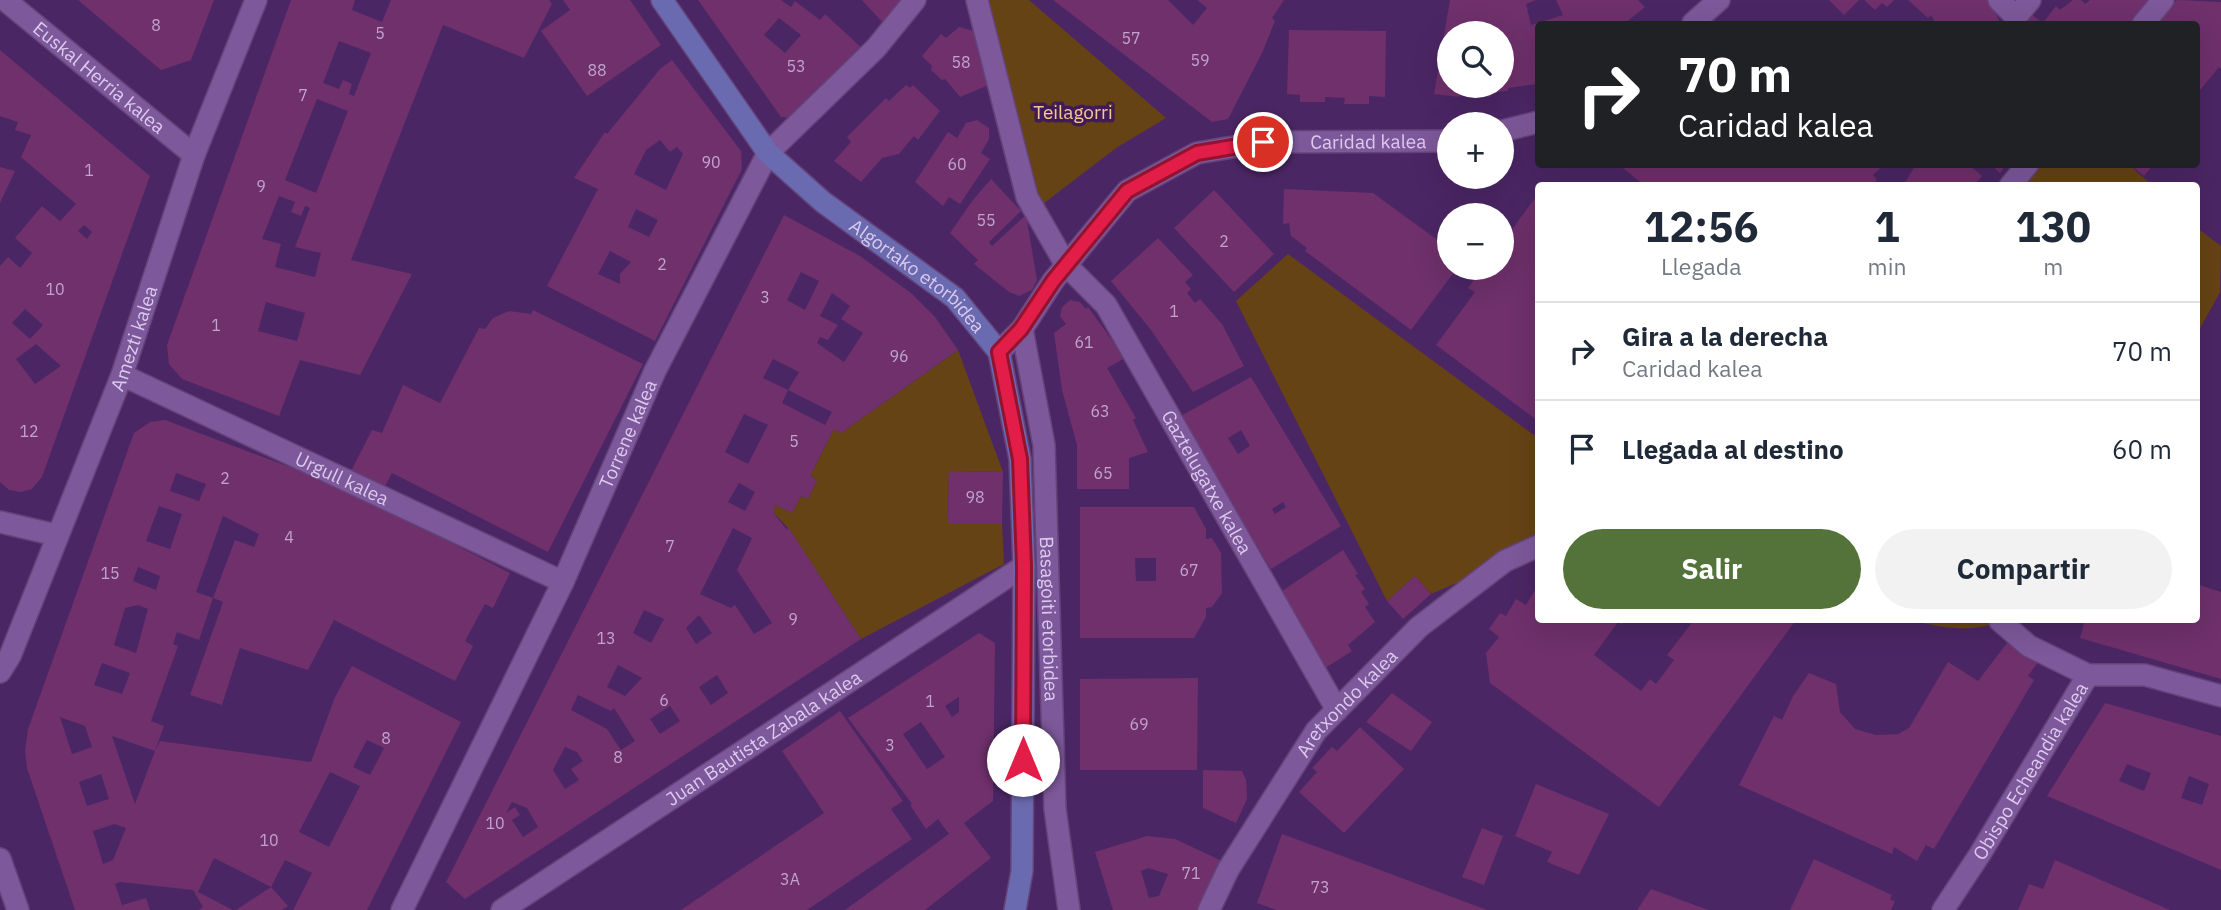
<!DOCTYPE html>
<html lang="es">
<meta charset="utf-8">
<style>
:root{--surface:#fff;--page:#f2f2f3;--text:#1f2937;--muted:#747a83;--line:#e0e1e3;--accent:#53733a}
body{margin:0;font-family:"IBM Plex Sans",sans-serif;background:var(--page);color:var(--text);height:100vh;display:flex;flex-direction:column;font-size:26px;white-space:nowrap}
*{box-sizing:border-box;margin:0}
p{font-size:23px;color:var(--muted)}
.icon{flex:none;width:38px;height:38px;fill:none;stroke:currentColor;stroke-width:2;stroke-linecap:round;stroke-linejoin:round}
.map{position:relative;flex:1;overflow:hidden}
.sheet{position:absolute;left:1535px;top:182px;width:665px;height:441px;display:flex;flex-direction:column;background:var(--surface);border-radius:7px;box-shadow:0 7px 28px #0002}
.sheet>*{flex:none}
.banner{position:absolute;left:1535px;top:21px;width:665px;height:147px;border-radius:7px;box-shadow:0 7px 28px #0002;background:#202124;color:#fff;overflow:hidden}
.buttons{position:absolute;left:1437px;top:21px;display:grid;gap:14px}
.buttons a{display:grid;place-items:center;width:77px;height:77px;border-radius:50%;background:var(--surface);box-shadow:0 7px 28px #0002;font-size:35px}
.pin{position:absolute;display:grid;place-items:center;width:60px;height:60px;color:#fff;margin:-30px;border:4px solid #fff;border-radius:50%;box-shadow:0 2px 7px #0007}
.me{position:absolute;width:77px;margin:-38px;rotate:0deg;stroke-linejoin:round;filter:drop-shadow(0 0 5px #0008)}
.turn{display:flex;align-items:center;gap:24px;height:147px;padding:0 28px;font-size:32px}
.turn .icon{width:91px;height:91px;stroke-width:2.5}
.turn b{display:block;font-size:49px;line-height:60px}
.eta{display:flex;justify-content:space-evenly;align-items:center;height:119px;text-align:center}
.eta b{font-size:42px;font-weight:700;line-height:49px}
.primary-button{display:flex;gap:14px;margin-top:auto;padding:14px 28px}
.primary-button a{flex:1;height:80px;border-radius:42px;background:var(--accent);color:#fff;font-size:28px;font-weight:700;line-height:80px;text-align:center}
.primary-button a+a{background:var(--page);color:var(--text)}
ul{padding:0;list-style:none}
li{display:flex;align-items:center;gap:21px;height:98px;padding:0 28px;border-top:2px solid var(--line)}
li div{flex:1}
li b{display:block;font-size:26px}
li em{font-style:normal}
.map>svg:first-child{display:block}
.green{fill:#664315}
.building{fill:#6f306c;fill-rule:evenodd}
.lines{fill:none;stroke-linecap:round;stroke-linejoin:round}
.lane-casing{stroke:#644379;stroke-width:24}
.street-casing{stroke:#644379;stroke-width:24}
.secondary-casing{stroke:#644379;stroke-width:24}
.lane{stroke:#7d589a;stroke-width:21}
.street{stroke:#7d589a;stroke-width:21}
.secondary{stroke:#6a6ab0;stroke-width:21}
.route-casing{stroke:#92132f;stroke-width:18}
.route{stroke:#e11d48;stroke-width:12}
.labels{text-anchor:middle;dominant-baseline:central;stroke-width:7;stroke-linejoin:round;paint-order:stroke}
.number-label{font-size:16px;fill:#c1a3cd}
.street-label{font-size:19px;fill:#dcc9ed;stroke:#401b58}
.park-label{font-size:19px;fill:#f9c891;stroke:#401b58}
</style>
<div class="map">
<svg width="2221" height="910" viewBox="0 0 2221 910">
<rect width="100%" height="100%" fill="#4b2664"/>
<path class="green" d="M989,0H1029L1166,118L1116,148L1039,207Z
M2028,164L2129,165L2152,185L2010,186Z
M2196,227L2221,246L2220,292L2196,336Z
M1288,254L1538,438V548L1431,594L1415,576L1387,601L1236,301Z
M958,350L1003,472L949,471L948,522L1002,523L1004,564L861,639L789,529L773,512L776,505L792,513L801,496L808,499L817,480L810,476L834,429L841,433Z
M1909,620H2005C1968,634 1947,628 1909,620Z"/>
<path class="building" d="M78,0H214L191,60L161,70Z
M291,0H355L352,10L382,22L391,0H549L552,4L524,58L443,25L351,260L412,274L360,375L300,360L279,416L182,379L169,364L167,345ZM339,41L371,53L354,96L349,94L352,84L343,80L339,89L323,83ZM317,99L348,111L316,193L285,180ZM279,196L295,202L291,212L301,216L305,206L310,208L295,247L321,253L315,277L275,267L281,244L262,239ZM266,302L305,313L297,341L258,331Z
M563,0H630L661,45L587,96L541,31L570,10Z
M698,0H781L791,7L795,1L820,20L825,14L863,49L799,118L781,117ZM779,18L801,35L785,53L764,35Z
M862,0H904L885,25Z
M1053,0H1168L1193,25L1207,8L1197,0H1284L1272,18L1275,21L1262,53L1228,119L1212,122Z
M1450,0H1536L1526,4L1531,25L1563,15L1556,0H1638L1645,7L1624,24H1538V84L1508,88V91L1489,93L1490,97L1460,93L1459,97L1434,94ZM1449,33H1502V86H1449Z
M1829,0H1859L1844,15Z
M1864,0H1894L1887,7L1882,3L1875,10Z
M1908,0H1989L2001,24H1936L1931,15L1928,18Z
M2073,0H2081L2085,4L2090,0H2151L2134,24H2025L2032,15L2043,23L2056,6L2060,10Z
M2177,0L2221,2V69L2219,67L2196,95V24H2156Z
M959,27L974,31L996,82L960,97L945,79L942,80L931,70L932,66L922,56L941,34L946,38Z
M1289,30L1386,31L1385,97L1369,96V104H1344L1345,98L1325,97V102H1300V95L1287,94Z
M0,50L150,176L42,477L32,489L20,492L9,490L0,482V266L8,257L20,268L32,253L15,238L42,206L60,221L76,204L21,157L31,135L15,130L18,122L0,116ZM84,225L92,232L87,239L78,231ZM25,309L43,325L30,339L12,323ZM36,344L61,366L35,384L16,359Z
M672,60L741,151L742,169L655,341L547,286L598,189L574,178L605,132L607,134L661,68ZM660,140L670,152L677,147L683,154L666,190L634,174L646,150ZM636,209L658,220L649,237L628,227ZM610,251L631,262L620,274V284L598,274Z
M906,85L910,88L913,85L940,111L918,140L914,136L899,154L882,158L861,182L834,161L851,142L847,137L886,98L889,101Z
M977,120L989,128V139L981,153L990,159L960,204L949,197L943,206L915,182L948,132L957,138L966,123Z
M1618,164H1885L1873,175L1877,180L1871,186H1645Z
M1916,164H1968L1982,176L1974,186H1903Z
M1990,164H2006L2000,173Z
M2129,164H2154L2144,176Z
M0,167L15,171L0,203Z
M991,179L1021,211L989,242L992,246L1026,215L1037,280L1032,290L1019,296L1009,292L974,264L978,260L950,233L973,200Z
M1284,189L1373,193L1447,247L1442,254L1449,260V268H1457L1411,330L1305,251L1307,248L1291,236L1289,223L1283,224Z
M1214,190L1274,254L1234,292L1174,228Z
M1538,194V421L1436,345L1475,292L1468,288L1483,268H1502V243Z
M784,215L860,256L911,293L935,317L958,350L841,433L834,429L810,476L817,480L808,499L801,496L792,513L776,505L773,512L787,530L788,527L861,639L465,899L446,882ZM801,272L819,281L805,310L787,300ZM832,293L850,306L841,319L863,333L844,362L817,343L820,337L828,340L838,325L820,316ZM773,359L799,372L788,390L832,412L825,425L782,403L788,390L763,378ZM744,414L768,425L748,464L725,452ZM739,483L755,492L745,511L728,502ZM733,528L752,538L737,570L772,623L754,634L735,605L731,608L700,594ZM644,610L664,619L651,643L633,633ZM699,615L712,633L696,644L686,628ZM618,665L642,678L625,696L607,687ZM717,675L728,693L711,705L699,687ZM578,695L611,711L614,708L635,741L621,750L607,729L571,710ZM670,706L680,721L660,734L650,719ZM565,747L577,752L583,761L571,769L579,780L565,789L553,770ZM512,802L527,808L538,827L523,837L512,820L520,815L515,807L506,813Z
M1158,238L1193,275L1185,282L1191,289L1187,293L1195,303L1200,299L1222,324L1244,366L1193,392L1151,330L1111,281Z
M1070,300L1080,302L1086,309L1088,307L1125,358L1107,368L1136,418L1133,420L1148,452L1129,458V489H1077V445L1062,390L1054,333L1066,324L1060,316L1062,307Z
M533,310L643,364L548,552L392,473L382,492L349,475L372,430L382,433L403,385L440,403L479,328L485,329L493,318L509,311L531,314Z
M1251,377L1341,526L1271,569L1179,417ZM1241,430L1250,446L1238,454L1228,438ZM1283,502L1286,507L1275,514L1272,509Z
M165,420L345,488L510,573L493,608L485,604L465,641L473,646L455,681L334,620L308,670L240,648L222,705L190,695L223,602L213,598L235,540L254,547L259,534L223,516L196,592L213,598L199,640L177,632L173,644L178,646L151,721L164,726L155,751L160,741L311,762L335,697L352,666L461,722L367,910H293L312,873L285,860L271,887L214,858L198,892L233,910H199L203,907L193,890L120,882L115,884L122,905L146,898L150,910H75L27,768L25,751L28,729L134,433L150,422ZM176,473L206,484L199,501L170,491ZM159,506L182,514L170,549L146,541ZM138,567L160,576L156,590L133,581ZM138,605L148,609L136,653L114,645L125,608ZM102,663L130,673L122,694L94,685ZM60,717L85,726L92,747L72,754ZM112,736L155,751L135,804ZM367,740L384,748L370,775L353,767ZM330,772L360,786L329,847L299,832ZM101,774L109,799L87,806L79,782ZM115,824L126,828L113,860L103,864L93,831Z
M949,471L1003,472L1002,523H948Z
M1080,507H1194L1206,529V539L1212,538L1221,553L1222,593L1212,607L1206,608V617L1194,638H1080ZM1135,558H1156V581H1136Z
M1343,550L1358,574L1355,575L1365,589L1361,592L1369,604L1365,607L1375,622L1348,645L1352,651L1324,669L1276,595Z
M1415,576L1431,594L1403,619L1387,601Z
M2196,584L2221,592V679L2080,638L2085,620H2196Z
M1538,585V620H1625L1622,624L1618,622L1594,655L1641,691L1650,679L1656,684L1674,660L1667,655L1694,620H1796L1659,807L1490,683L1486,653L1499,637L1489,629L1500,613L1506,616L1516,599L1526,605Z
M979,633L995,643L993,801L964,823L991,858L925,910H845L949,834L938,819L926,829L910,805L912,804L848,718ZM959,697V712L952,717L945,706ZM921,722L945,757L927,769L903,734Z
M2007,643L2038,662L2028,676L2034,680L1934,849L1926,845L1917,861L1894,847L1892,854L1739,785L1774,716L1782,720L1793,696L1809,673L1836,684L1840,712L1855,729L1876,735L1898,734L1909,728L1948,662L1978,681Z
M1198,678L1197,770H1080V679Z
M1392,693L1432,722L1411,751L1366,722Z
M2105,703L2221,736V870L2047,796ZM2127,764L2151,773L2144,791L2119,781ZM2189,776L2209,784L2202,805L2181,798Z
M840,711L903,801L891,809L912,839L807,910H681L824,813L782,751Z
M1360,727L1404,769L1344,833L1299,792L1317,772L1312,768L1332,747L1337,751Z
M1203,770L1242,771L1246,780L1247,799L1236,823L1203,808Z
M1536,784L1609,814L1579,875L1547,862L1552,852L1515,836Z
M1482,828L1503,836L1484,885L1462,877Z
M1282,834L1383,871L1487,910H1276L1257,903Z
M1147,836L1175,839L1224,862L1204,910H1113L1095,852ZM1148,868L1168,874L1159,896L1149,898L1141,871Z
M1814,859L1892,895L1890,900L1895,901L1891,910H1790Z
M2055,860L2170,910H2018L2029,884L2043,889Z
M271,887L288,906L282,910H236Z
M1651,889L1708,910H1637Z"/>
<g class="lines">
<g class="lane-casing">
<path id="lane" d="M0,522L56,535"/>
</g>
<g class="street-casing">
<g id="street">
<path id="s1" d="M5,0L194,155"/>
<path id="s2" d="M977,0L1027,197L1066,265L1106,305L1337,710"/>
<path d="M1999,0L2016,17L2030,0"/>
<path d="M1693,23L1719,0"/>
<path d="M2143,24L2163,0"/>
<path d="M1502,131L1538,122"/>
<path d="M2010,186L2028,164"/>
<path id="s3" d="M1022,329L1044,445L1055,809L1069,910"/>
<path id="s4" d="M999,352L1022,329L1053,281L1127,191L1197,153L1263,142L1449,141"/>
<path id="s5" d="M122,375L563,582"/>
<path d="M2000,621L2029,646L2088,675"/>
<path id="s6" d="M0,672L10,656L122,375L194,155L256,0"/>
<path d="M0,859L18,910"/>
<path id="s7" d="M402,910L563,582L655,371L768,153L876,48L915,0"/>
<path id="s8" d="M502,910L1024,566"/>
<path id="s9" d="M1209,910L1228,870L1316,731L1419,627L1505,561L1538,546"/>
<path id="s10" d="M1943,910L1980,854L2088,675H2145L2221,696"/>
</g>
</g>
<g class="secondary-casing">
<g id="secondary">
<path id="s11" d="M662,0L768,153L823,202L955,298L999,352L1020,459L1024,566L1022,871L1015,910"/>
</g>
</g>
<use href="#lane" class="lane"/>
<use href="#street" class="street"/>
<use href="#secondary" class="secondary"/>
</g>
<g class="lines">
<g class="route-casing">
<path id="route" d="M1023,760L1024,566L1020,459L999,352L1021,329L1053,281L1127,191L1197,153L1263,142"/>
</g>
<use href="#route" class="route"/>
</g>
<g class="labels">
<g class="number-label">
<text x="156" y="25">8</text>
<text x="380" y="33">5</text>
<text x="1131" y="38">57</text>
<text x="1200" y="60">59</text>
<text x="961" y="62">58</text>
<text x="796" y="66">53</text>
<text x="597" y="70">88</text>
<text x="303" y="95">7</text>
<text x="711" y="162">90</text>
<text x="957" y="164">60</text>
<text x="89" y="170">1</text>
<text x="261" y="186">9</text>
<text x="986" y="220">55</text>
<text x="1224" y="241">2</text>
<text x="662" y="264">2</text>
<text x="55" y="289">10</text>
<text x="765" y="297">3</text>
<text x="1174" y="311">1</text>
<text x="216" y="325">1</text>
<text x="1084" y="342">61</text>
<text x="899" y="356">96</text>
<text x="1100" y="411">63</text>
<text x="29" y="431">12</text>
<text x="794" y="441">5</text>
<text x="1103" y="473">65</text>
<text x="225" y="478">2</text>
<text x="975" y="497">98</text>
<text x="289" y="537">4</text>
<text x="670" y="546">7</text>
<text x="1189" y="570">67</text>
<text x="110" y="573">15</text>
<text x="793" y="619">9</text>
<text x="606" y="638">13</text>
<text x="664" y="700">6</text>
<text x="930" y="701">1</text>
<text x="1139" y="724">69</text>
<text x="386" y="738">8</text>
<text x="890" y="745">3</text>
<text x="618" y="757">8</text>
<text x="495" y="823">10</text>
<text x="269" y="840">10</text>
<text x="1191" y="873">71</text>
<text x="790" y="879">3A</text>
<text x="1320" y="887">73</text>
</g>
<g class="street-label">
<text stroke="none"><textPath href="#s1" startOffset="122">Euskal Herria kalea</textPath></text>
<text stroke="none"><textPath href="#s4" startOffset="458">Caridad kalea</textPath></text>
<text stroke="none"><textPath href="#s11" startOffset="380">Algortako etorbidea</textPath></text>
<text stroke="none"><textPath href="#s6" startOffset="360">Amezti kalea</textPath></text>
<text stroke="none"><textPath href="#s7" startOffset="527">Torrene kalea</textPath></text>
<text stroke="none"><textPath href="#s5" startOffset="243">Urgull kalea</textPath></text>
<text stroke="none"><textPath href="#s2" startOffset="542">Gaztelugatxe kalea</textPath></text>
<text stroke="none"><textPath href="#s3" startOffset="292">Basagoiti etorbidea</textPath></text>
<text stroke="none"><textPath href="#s9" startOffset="250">Aretxondo kalea</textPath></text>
<text stroke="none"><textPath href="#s8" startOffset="313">Juan Bautista Zabala kalea</textPath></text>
<text stroke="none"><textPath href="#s10" startOffset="164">Obispo Echeandia kalea</textPath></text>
</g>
<g class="park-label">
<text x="1073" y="112">Teilagorri</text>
</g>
</g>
</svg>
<div class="buttons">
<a><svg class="icon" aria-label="search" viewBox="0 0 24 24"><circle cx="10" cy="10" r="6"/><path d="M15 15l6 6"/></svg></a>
<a>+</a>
<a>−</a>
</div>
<div class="pin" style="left:1263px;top:142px;background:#d93025"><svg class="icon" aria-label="arrive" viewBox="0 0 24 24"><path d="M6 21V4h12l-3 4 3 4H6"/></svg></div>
<svg class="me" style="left:1023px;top:760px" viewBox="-20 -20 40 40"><circle r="19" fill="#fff"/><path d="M0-13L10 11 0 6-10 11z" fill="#e11d48"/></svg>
<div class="banner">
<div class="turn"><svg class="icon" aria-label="right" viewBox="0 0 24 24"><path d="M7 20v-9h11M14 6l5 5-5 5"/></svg><div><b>70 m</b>Caridad kalea</div></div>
</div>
<section class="sheet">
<div class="eta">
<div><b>12:56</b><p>Llegada</p></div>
<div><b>1</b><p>min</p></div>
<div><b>130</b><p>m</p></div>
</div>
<ul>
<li><svg class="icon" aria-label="right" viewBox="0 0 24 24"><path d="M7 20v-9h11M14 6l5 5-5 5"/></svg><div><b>Gira a la derecha</b><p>Caridad kalea</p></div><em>70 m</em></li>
<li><svg class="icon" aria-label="arrive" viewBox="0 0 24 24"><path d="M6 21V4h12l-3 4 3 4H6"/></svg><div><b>Llegada al destino</b></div><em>60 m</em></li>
</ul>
<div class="primary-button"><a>Salir</a><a>Compartir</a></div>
</section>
</div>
